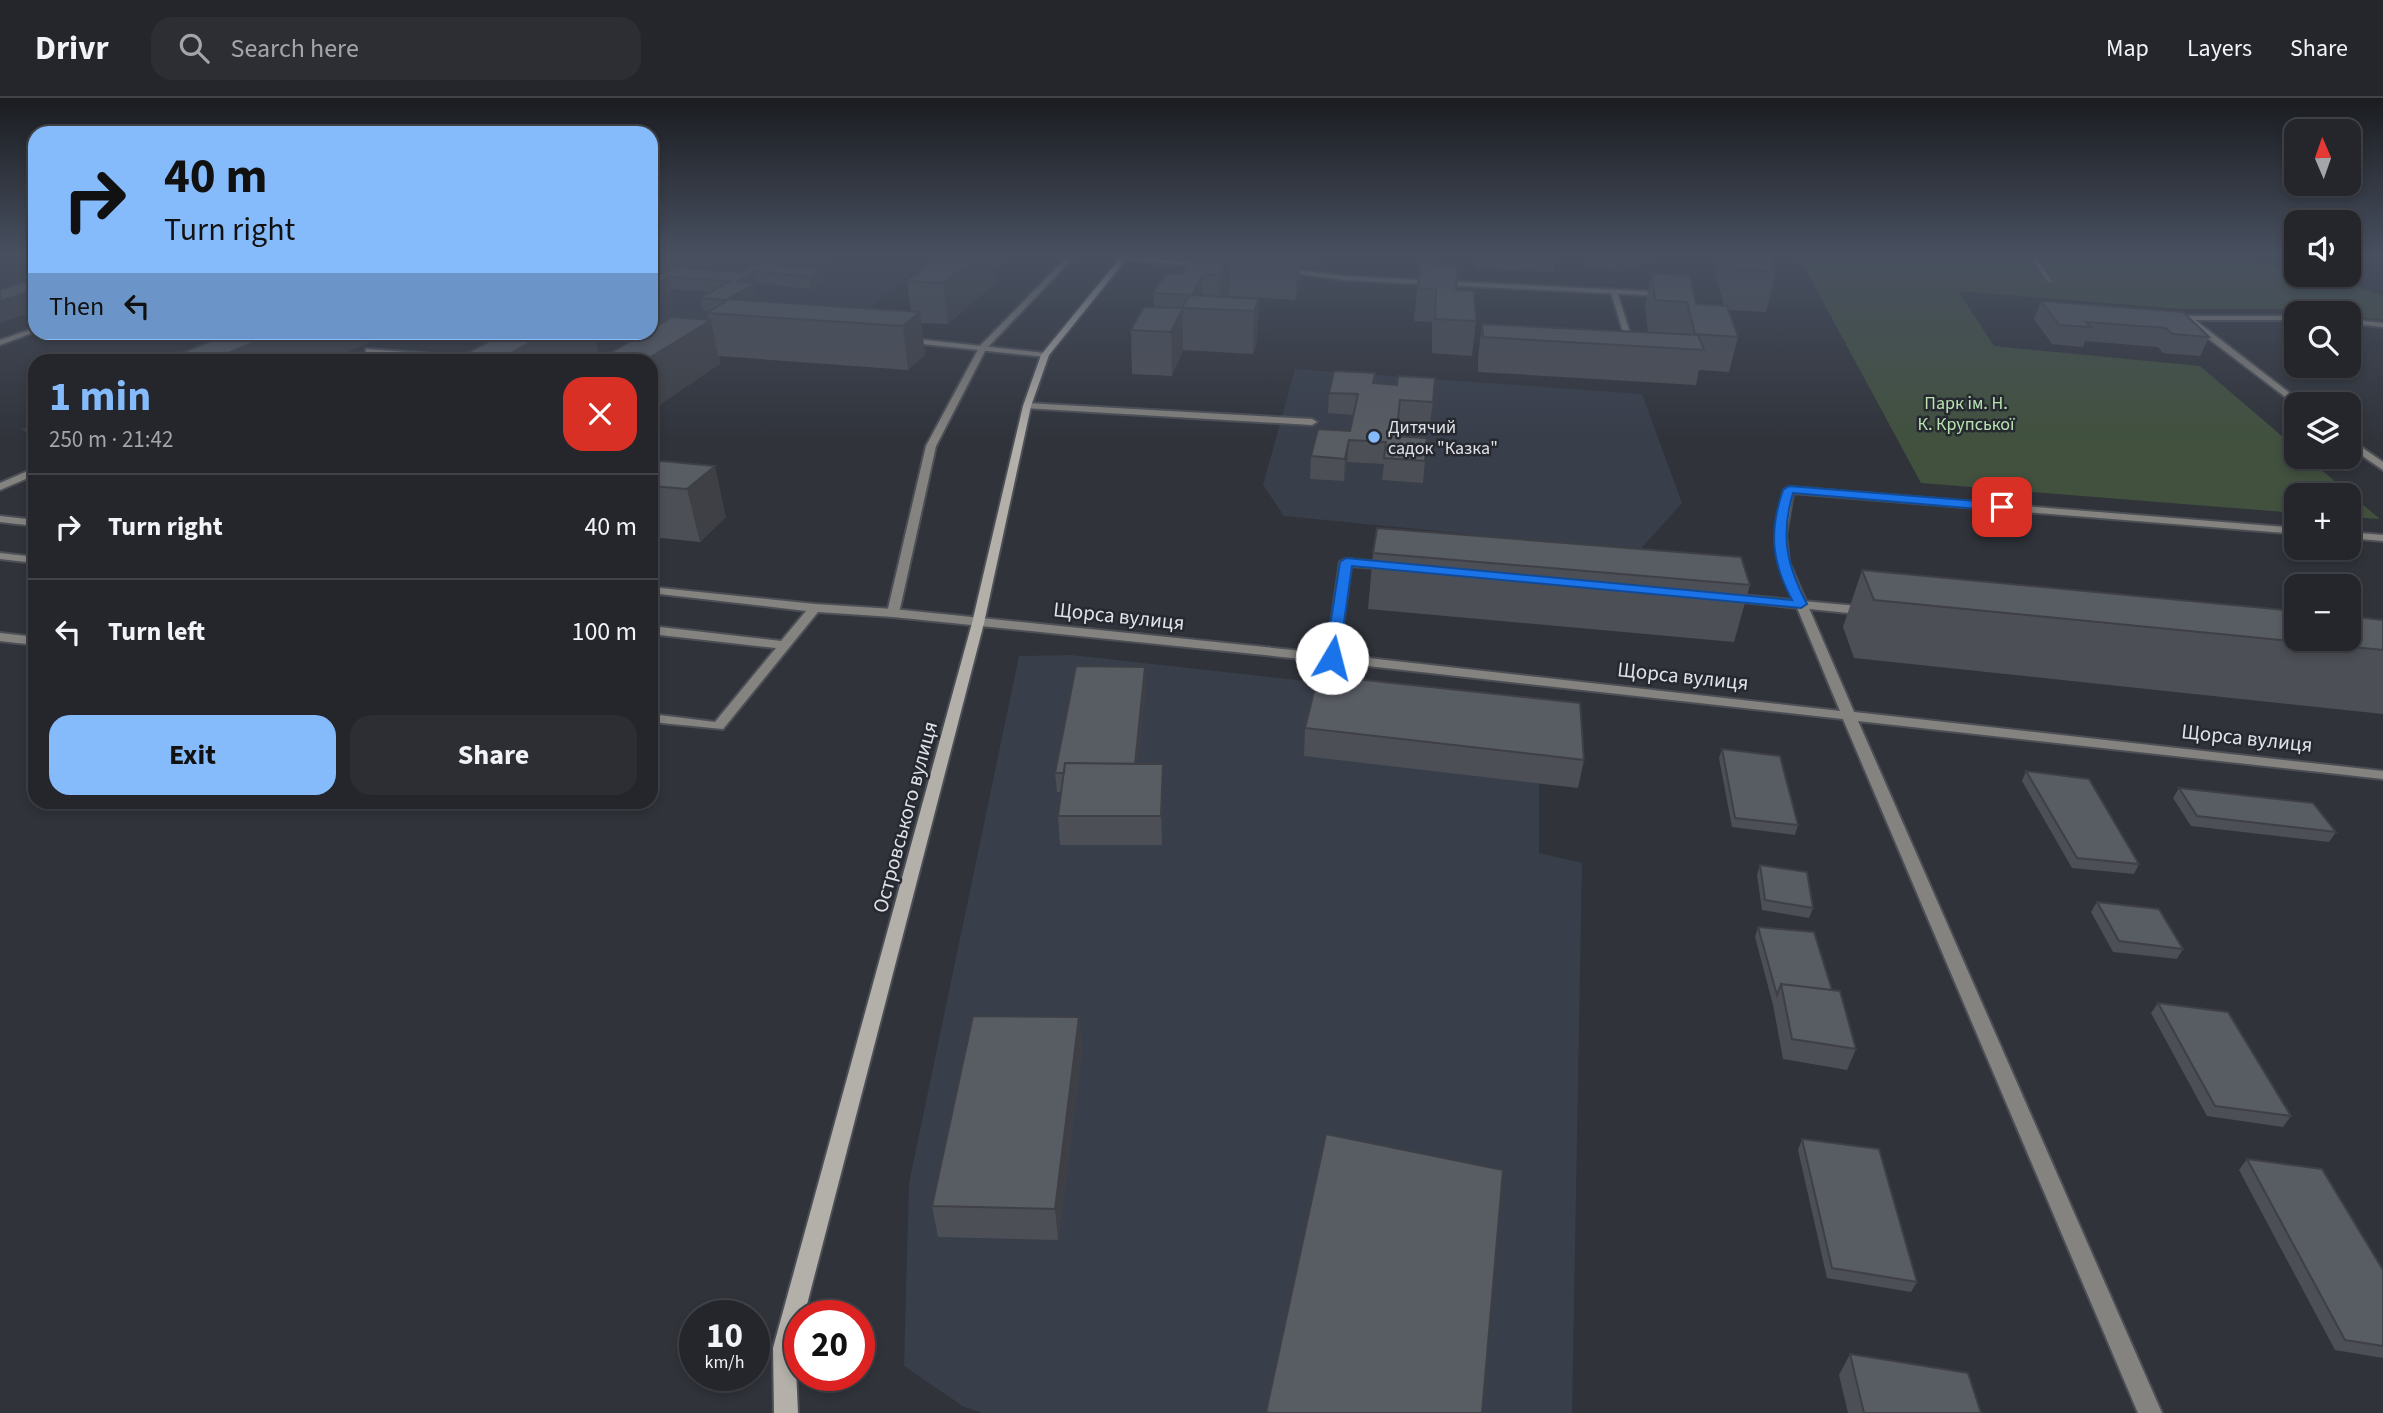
<!DOCTYPE html>
<meta charset="utf-8">
<style>
:root{--surface:#24262c;--page:#2c2e34;--text:#f1f3f6;--muted:#a3a5a9;--line:#414348;--accent:#86bbfb}
body{margin:0;font-family:"Source Sans 3",sans-serif;background:var(--page);color:var(--text);height:100vh;display:flex;flex-direction:column;font-size:26px;white-space:nowrap}
*{box-sizing:border-box;margin:0}
p{font-size:23px;color:var(--muted)}
.icon{flex:none;width:38px;height:38px;fill:none;stroke:currentColor;stroke-width:2;stroke-linecap:round;stroke-linejoin:round}
.map{position:relative;flex:1;overflow:hidden}
.details{position:absolute;left:28px;top:256px;width:630px;height:455px;display:flex;flex-direction:column;background:var(--surface);border-radius:21px;box-shadow:0 4px 10px #0003,0 0 0 2px var(--line)}
.details>*{flex:none}
.hud{position:absolute;left:28px;top:28px;width:630px;height:214px;border-radius:21px;box-shadow:0 4px 10px #0003,0 0 0 2px var(--line);background:#86bbfb;color:#111;overflow:hidden}
.needle{width:46px;rotate:358deg}
.tools{position:absolute;left:2284px;top:21px;display:grid;gap:14px}
.tools a{display:grid;place-items:center;width:77px;height:77px;border-radius:14px;background:var(--surface);box-shadow:0 4px 10px #0003,0 0 0 2px var(--line);font-size:35px}
.speed{position:absolute;left:679px;top:1202px;display:flex;gap:14px;font-size:35px;font-weight:700;text-align:center}
.speed>*{display:grid;place-content:center;width:91px;height:91px;border-radius:50%;background:var(--surface);box-shadow:0 4px 10px #0003,0 0 0 2px var(--line);line-height:1}
.speed small{font-size:18px;font-weight:400}
.speed .limit{border:10px solid #d22;background:#fff;color:#111}
.pin{position:absolute;display:grid;place-items:center;width:60px;height:60px;color:#fff;margin:-30px;border-radius:14px;box-shadow:0 4px 10px #0006}
.me{position:absolute;width:77px;margin:-38px;rotate:8deg;stroke-linejoin:round;filter:drop-shadow(0 0 5px #0008)}
.turn{display:flex;align-items:center;gap:24px;height:147px;padding:0 21px;font-size:32px}
.turn .icon{width:91px;height:91px;stroke-width:2.5}
.turn b{display:block;font-size:49px;line-height:60px}
.then{display:flex;align-items:center;height:66px;padding:0 21px;background:#0003;gap:14px;font-size:26px}
.round{display:grid;place-items:center;flex:none;width:74px;height:74px;border-radius:21px;background:var(--page)}
.head{display:flex;align-items:center;justify-content:space-between;height:119px;padding:0 21px}
h1{font-size:42px;font-weight:700;line-height:52px;color:var(--accent)}
.cta{display:flex;gap:14px;margin-top:auto;padding:14px 21px}
.cta a{flex:1;height:80px;border-radius:21px;background:var(--accent);color:#111;font-size:28px;font-weight:700;line-height:80px;text-align:center}
.cta a+a{background:var(--page);color:var(--text)}
ul{padding:0;list-style:none}
li{display:flex;align-items:center;gap:21px;height:105px;padding:0 21px;border-top:2px solid var(--line)}
li div{flex:1}
li b{display:block;font-size:26px}
li em{font-style:normal}
header{display:flex;align-items:center;gap:42px;box-sizing:border-box;height:98px;padding:0 35px;background:var(--surface);border-bottom:2px solid var(--line)}
header strong{font-size:33px}
nav{display:flex;gap:38px;margin-inline-start:auto;font-size:24px}
.search{width:490px;height:63px;background:var(--page);display:flex;align-items:center;gap:18px;box-sizing:border-box;padding:0 24px;border-radius:21px;color:var(--muted);font-size:26px}
.map>svg:first-child{display:block}
.built{fill:#383e4a}
.green{fill:#41513e}
.lines{fill:none;stroke-linecap:round;stroke-linejoin:round}
.service-casing{stroke:#4c4f56;stroke-width:4}
.minor-casing{stroke:#4c4f56;stroke-width:4}
.secondary-casing{stroke:#4c4f56;stroke-width:4}
.service{fill:#85837f;fill-rule:evenodd}
.minor{fill:#85837f;fill-rule:evenodd}
.secondary{fill:#b3b0aa;fill-rule:evenodd}
.wall{fill:#4c4f55}
.shaded-wall{fill:#3e4045}
.building{fill:#585c63;stroke:#3e4045;stroke-width:2}
.route{fill:#1a73e8;stroke:#114b97;stroke-width:2}
.poi-dot{fill:#86bbfb;stroke:#262930;stroke-width:2.5}
.labels{text-anchor:middle;dominant-baseline:central;stroke-width:5;stroke-linejoin:round;paint-order:stroke}
.far-park-label{font-size:18px;fill:#b8e3af;stroke:#262930}
.far-poi-label{font-size:18px;fill:#e0e2e7;stroke:#262930;text-anchor:start}
.street-label{font-size:21px;fill:#e0e2e7;stroke:#262930}
</style>
<header>
<strong>Drivr</strong>
<div class="search"><svg class="icon" aria-label="search" viewBox="0 0 24 24"><circle cx="10" cy="10" r="6"/><path d="M15 15l6 6"/></svg>Search here</div>
<nav><a>Map</a><a>Layers</a><a>Share</a></nav>
</header>
<div class="map">
<svg width="2383" height="1315" viewBox="0 0 2383 1315">
<rect width="100%" height="100%" fill="#30333a"/>
<path class="built" d="M651,159H744L918,170L828,245L651,228Z
M1295,271L1642,296L1682,405L1639,453L1284,418L1263,387Z
M1071,557L1549,610L1539,686V755L1582,765L1572,1315H983L964,1309L904,1268L909,1085L1019,558Z"/>
<path class="green" d="M1793,159H2198L2296,170V177H2342L2360,190L2383,197V222L2349,218L2348,215L2285,211H2181L1958,193L1994,248L2200,268L2296,350V359H2306L2380,421L2349,419L2348,397H2296V415L1921,385L1802,165Z"/>
<g class="lines">
<g class="service-casing">
<path id="service" d="M1067,159H1074L986,251L936,348L899,515L893,519L889,518L887,515L926,348L980,248Z
M1610,191L1617,193L1635,252L1628,250Z
M366,251L485,260L489,262H460L369,255H366Z
M35,370V377L0,392V385Z
M0,418L35,422V428L0,424Z
M1346,461L1391,465L1397,468L1391,471L1351,468L1338,560L1332,564L1326,560L1340,464Z
M651,489L815,506L821,510L815,514L651,495Z
M1728,496L1868,509L1874,513L1868,517L1724,502V498Z"/>
</g>
<g class="minor-casing">
<path id="minor" d="M1125,159L1206,165L1209,167L1206,169L1120,161Z
M2030,159H2036L2052,184H2048Z
M1282,170L1343,178L1663,194L1667,196L1663,198L1343,182L1280,173Z
M2184,218H2296V222H2195L2304,306L2296,307L2184,222Z
M2348,221L2383,225V229L2348,225Z
M35,230V234L0,247V242Z
M907,240L1045,255L1049,257L1045,259L904,244V240Z
M1027,305L1312,321L1317,324L1312,327L1024,310L1023,308Z
M2348,340L2383,364V372L2348,348Z
M1789,389L2296,430V436L1793,395L1786,437L1789,464L1854,614L2383,673V681L1858,623L2162,1315H2138L1843,621L1332,564L893,519L818,514L723,631L651,624V616L715,624L776,550L651,536V528L781,543L811,507L815,506L893,511L1332,556L1840,613L1778,464C1773,438 1777,417 1784,392Z
M2348,434L2383,437V443L2348,440Z
M0,455L35,459V465L0,461Z
M0,535L35,539V547L0,543Z"/>
</g>
<g class="secondary-casing">
<path id="secondary" d="M1121,159H1128L1049,257L1031,308L984,525L804,1218H800V1233L795,1250L798,1315H774L773,1250L972,525L1023,308L1041,257Z"/>
</g>
<use href="#service" class="service"/>
<use href="#minor" class="minor"/>
<use href="#secondary" class="secondary"/>
</g>
<path class="wall" d="M676,159H713L715,166L705,172L743,174L797,170L821,171L823,183L811,191L758,185L755,187L757,197L749,203L911,213L907,183L994,174L995,185L948,226L921,225L925,257L908,272L719,258L720,266L707,215L710,213H703L700,200L711,194L672,191L651,203V181L664,175L662,166Z
M880,159H918L915,161Z
M1229,159L1228,199L1259,201L1257,243L1253,256L1183,252L1172,278L1132,276L1131,232L1154,209L1153,195L1182,176Z
M1230,159H1318L1316,165L1300,164L1299,191L1295,202L1229,198Z
M1474,159H1557L1554,174L1475,170Z
M1589,159H1660L1617,174L1588,167Z
M1719,159H1770L1776,174L1766,214L1729,212L1738,239L1729,274L1699,272L1696,287L1478,274V260L1482,226L1648,235L1645,207L1652,175L1696,206L1724,207L1715,174Z
M1420,165L1456,192L1476,223L1472,258L1432,255V224L1414,223Z
M2041,203L2209,239L2200,258L2163,255L2158,249L2085,243L2083,249L2052,246L2034,221Z
M422,234H605V235L595,241L599,257L496,240Z
M1375,275L1374,286L1433,304L1430,325L1398,323L1397,338L1425,363L1423,385L1382,382L1384,366L1347,364L1344,383L1310,381L1311,358L1350,333L1353,317L1328,315L1329,295Z
M35,326V351L24,331Z
M651,362L726,419L700,444L651,439Z
M1373,455L1750,487L1734,544L1368,511Z
M1862,472L2383,522V616L1854,560L1843,529Z
M1146,587L1137,666H1163L1162,747H1060L1058,718L1061,694H1057L1055,675Z
M1305,630L1584,662L1578,690L1304,658Z
M1722,651L1798,727L1795,737L1732,729L1719,660Z
M2026,673L2139,766L2134,776L2072,770L2022,683Z
M2179,690L2336,734L2329,744L2191,728L2173,700Z
M1760,767L1813,810L1809,820L1762,812L1757,777Z
M2097,804L2183,851L2177,861L2113,854L2091,814Z
M1758,829L1832,892L1856,951L1847,972L1783,961L1773,907L1755,839Z
M2158,905L2291,1018L2283,1029L2207,1018L2151,915Z
M1079,919L1082,950L1058,1142L938,1139L932,1108Z
M1802,1041L1917,1184L1911,1194L1827,1180L1798,1052Z
M2247,1061L2383,1172V1260L2335,1252L2239,1072Z
M1850,1256L1981,1315H1848L1839,1277Z"/>
<path class="shaded-wall" d="M704,159H713L715,166L690,180L684,170Z
M976,159H1010L994,174L995,185L948,226L943,185Z
M1229,159L1228,199L1222,212H1219L1220,177Z
M1298,159H1300L1299,191L1295,202Z
M1619,159H1660L1617,174Z
M795,160L797,172L781,169Z
M821,171L823,183L811,191L809,179Z
M755,173L758,185L755,187L757,197L729,215L726,202L738,184Z
M1203,177L1202,211L1192,197Z
M669,179L672,191L651,203V189Z
M35,192V213L0,225V203Z
M1259,201L1257,243L1253,256L1254,213Z
M1183,210V253L1172,278L1171,234Z
M920,214L925,257L908,272L903,228Z
M711,222L720,266L651,313V262H646Z
M278,234H391L331,262H212Z
M550,234L605,235L595,241L599,257L590,262H498Z
M1349,342L1347,364L1344,383L1345,361Z
M715,368L726,419L700,444L687,391Z
M1145,569L1146,587L1134,694V674Z
M1163,666V694L1162,747L1161,718Z
M1079,919L1082,950L1058,1142L1055,1111Z"/>
<path class="building" d="M676,159H704L684,170L743,174L768,159H784L795,160L781,169L821,171L809,179L755,173L738,184L755,185L726,202L700,200L730,183L669,179L651,189V181H652L679,167L662,166Z
M939,159H976L943,185L907,183Z
M1192,159H1229L1220,177H1203L1192,197L1153,195L1165,176H1182Z
M1234,159H1298L1297,162Z
M1731,159H1770L1776,174L1735,171Z
M1420,165L1457,167L1456,192L1474,193L1476,223L1435,221L1436,191L1418,190Z
M1652,175L1690,178L1696,206L1727,208L1738,239L1695,236L1687,204L1655,202Z
M30,182H35V192L0,203V192Z
M1189,197L1259,201L1254,213L1182,210Z
M729,201L920,214L903,228L707,215Z
M2041,203L2183,214L2209,239L2172,236L2166,230L2086,224L2091,229L2059,227Z
M1144,209L1183,210L1171,234L1131,232Z
M672,219L711,222L646,262H599L646,234H651V232Z
M1482,226L1698,237L1704,252L1483,239Z
M233,234H278L212,262H164Z
M507,234H550L498,262H453Z
M1334,273L1375,275L1373,285L1397,287L1398,278L1435,280L1433,304L1400,302L1396,338L1427,340L1425,363L1384,360L1386,344L1349,342L1345,361L1311,358L1318,331L1350,333L1358,296L1329,295Z
M35,326V332L24,331Z
M651,362L715,368L687,391L651,388Z
M1377,430L1741,459L1750,487L1373,455Z
M1862,472L2296,513V541H2348V518L2383,522V552L1874,502Z
M1076,568L1145,569L1135,666L1065,665L1064,675H1055Z
M1318,577L1580,605L1584,662L1305,630Z
M1722,651L1780,658L1798,727L1735,720Z
M1065,665L1163,666L1161,718H1058Z
M2026,673L2089,681L2139,766L2077,760Z
M2179,690L2313,705L2336,734L2197,718Z
M1760,767L1807,774L1813,810L1765,802Z
M2097,804L2159,811L2183,851L2119,843Z
M1758,829L1814,834L1832,892L1781,886L1777,897Z
M1781,886L1840,893L1856,951L1792,941Z
M2158,905L2228,914L2291,1018L2215,1008Z
M973,918L1079,919L1055,1111L932,1108Z
M1326,1036L1503,1072L1482,1315H1271L1266,1314Z
M1802,1041L1879,1051L1917,1184L1832,1170Z
M2247,1061L2322,1071L2383,1172V1248L2345,1242Z
M1850,1256L1968,1275L1981,1315H1864Z"/>
<linearGradient id="sky" x2="0" y2="1"><stop stop-color="#1a1c20"/><stop offset="0.46" stop-color="#485060"/><stop offset="1" stop-color="#485060" stop-opacity="0"/></linearGradient>
<rect width="2383" height="343" fill="url(#sky)"/>
<path class="route" d="M1789,388L2002,405L2008,409L2002,413L1793,395C1780,438 1787,468 1807,506L1801,510L1352,468L1339,560L1332,565L1325,560L1340,464L1346,460L1792,502C1771,463 1769,433 1783,392Z"/>
<circle class="poi-dot" cx="1374" cy="339" r="7"/>
<g class="labels">
<g class="far-park-label">
<text x="1966" y="305">Парк ім. Н.<tspan x="1966" dy="21">К. Крупської</tspan></text>
</g>
<g class="far-poi-label">
<text x="1388" y="329">Дитячий<tspan x="1388" dy="21">садок "Казка"</tspan></text>
</g>
<g class="street-label">
<text transform="translate(1119 518) rotate(6)">Щорса вулиця</text>
<text transform="translate(1683 578) rotate(6)">Щорса вулиця</text>
<text transform="translate(2247 640) rotate(6)">Щорса вулиця</text>
<text transform="translate(905 719) rotate(-75)">Островського вулиця</text>
</g>
</g>
</svg>
<div class="tools">
<a><svg class="needle" viewBox="-14 -14 28 28"><path d="M0-13l5 13h-10z" fill="#e53935"/><path d="M0 13l5-13h-10z" fill="#a3a5a9"/></svg></a>
<a><svg class="icon" aria-label="sound" viewBox="0 0 24 24"><path d="M4 9h4l5-4v14l-5-4H4zM17 9q2 3 0 6"/></svg></a>
<a><svg class="icon" aria-label="search" viewBox="0 0 24 24"><circle cx="10" cy="10" r="6"/><path d="M15 15l6 6"/></svg></a>
<a><svg class="icon" aria-label="layers" viewBox="0 0 24 24"><path d="M12 4l9 5-9 5-9-5zM3 14l9 5 9-5"/></svg></a>
<a>+</a>
<a>−</a>
</div>
<div class="speed"><div>10<small>km/h</small></div><div class="limit">20</div></div>
<div class="pin" style="left:2002px;top:409px;background:#d93025"><svg class="icon" aria-label="arrive" viewBox="0 0 24 24"><path d="M6 21V4h12l-3 4 3 4H6"/></svg></div>
<svg class="me" style="left:1332px;top:560px" viewBox="-20 -20 40 40"><circle r="19" fill="#fff"/><path d="M0-13L10 11 0 6-10 11z" fill="#1a73e8"/></svg>
<div class="hud">
<div class="turn"><svg class="icon" aria-label="right" viewBox="0 0 24 24"><path d="M7 20v-9h11M14 6l5 5-5 5"/></svg><div><b>40 m</b>Turn right</div></div>
<div class="then">Then<svg class="icon" aria-label="left" viewBox="0 0 24 24"><path d="M17 20v-9H6M10 6l-5 5 5 5"/></svg></div>
</div>
<section class="details">
<div class="head"><div><h1>1 min</h1><p>250 m · 21:42</p></div><a class="round" style="background:#d93025;color:#fff"><svg class="icon" aria-label="close" viewBox="0 0 24 24"><path d="M6 6l12 12M18 6L6 18"/></svg></a></div>
<ul>
<li><svg class="icon" aria-label="right" viewBox="0 0 24 24"><path d="M7 20v-9h11M14 6l5 5-5 5"/></svg><div><b>Turn right</b></div><em>40 m</em></li>
<li><svg class="icon" aria-label="left" viewBox="0 0 24 24"><path d="M17 20v-9H6M10 6l-5 5 5 5"/></svg><div><b>Turn left</b></div><em>100 m</em></li>
</ul>
<div class="cta"><a>Exit</a><a>Share</a></div>
</section>
</div>
